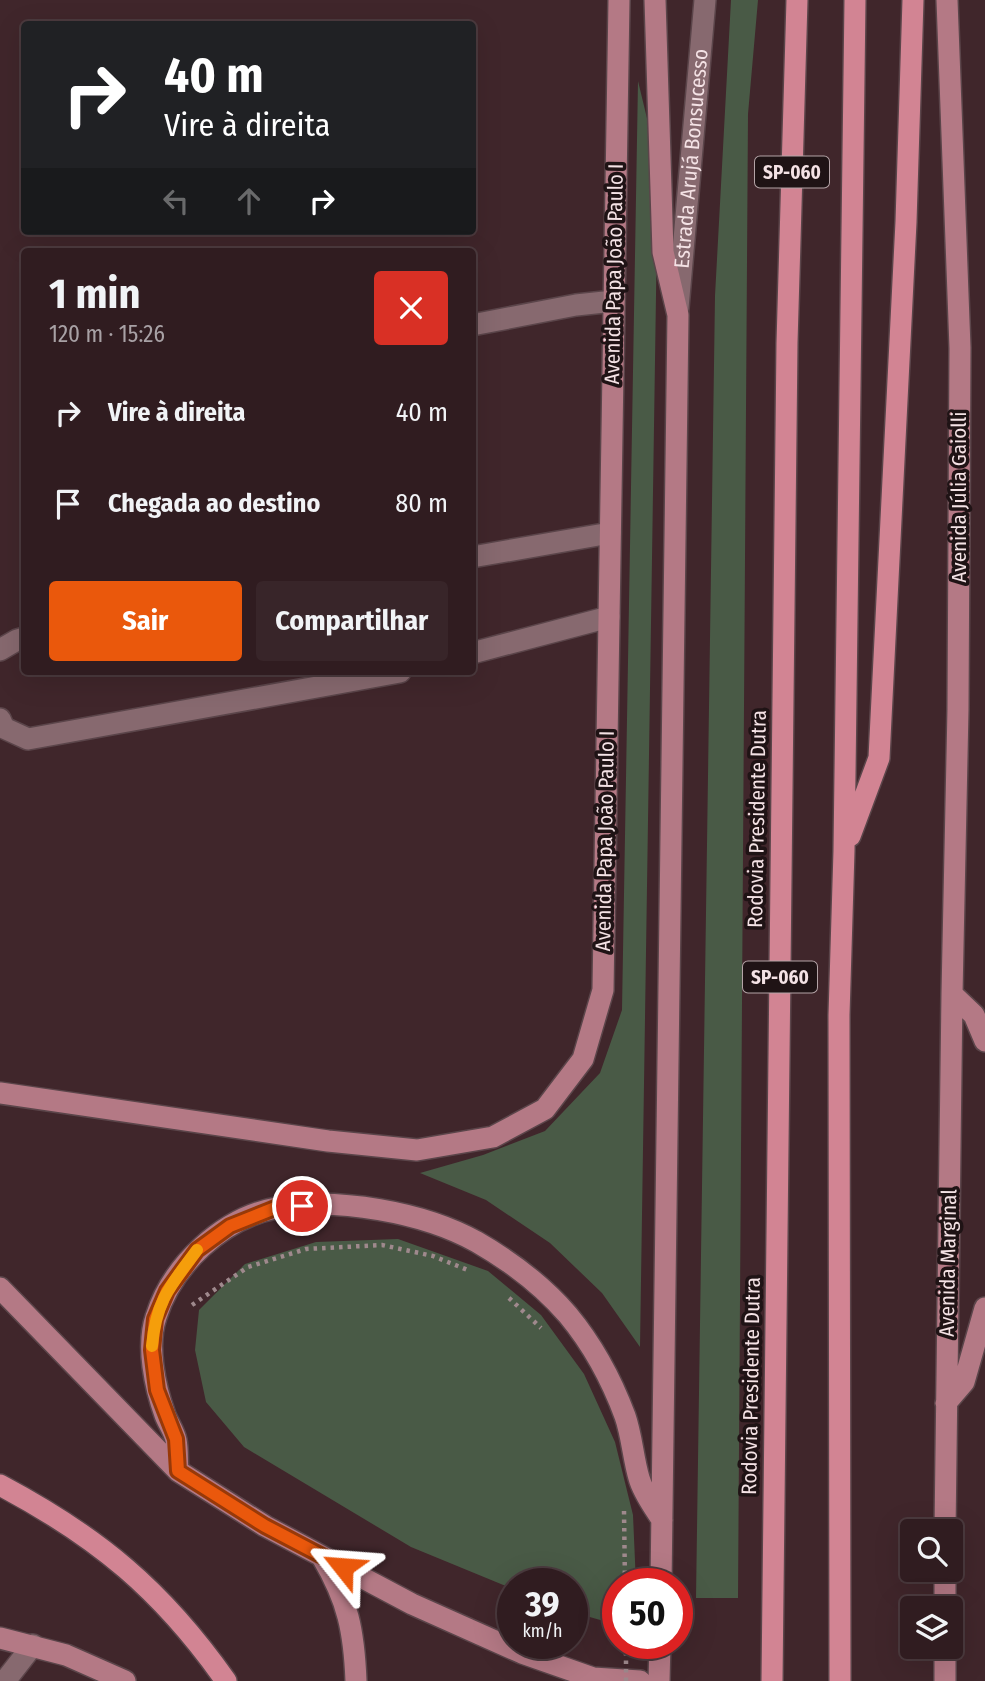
<!DOCTYPE html>
<html lang="pt">
<meta charset="utf-8">
<style>
:root{--surface:#301c20;--page:#382529;--text:#f1f3f6;--muted:#a8a1a5;--line:#4b3a3e;--accent:#ea580c}
body{margin:0;font-family:"Fira Sans Condensed",sans-serif;background:var(--page);color:var(--text);height:100vh;display:flex;flex-direction:column;font-size:26px;white-space:nowrap}
*{box-sizing:border-box;margin:0}
p{font-size:23px;color:var(--muted)}
.icon{flex:none;width:38px;height:38px;fill:none;stroke:currentColor;stroke-width:2;stroke-linecap:round;stroke-linejoin:round}
.map{position:relative;flex:1;overflow:hidden}
.side{position:absolute;left:21px;top:248px;width:455px;height:427px;display:flex;flex-direction:column;background:var(--surface);border-radius:7px;box-shadow:0 7px 28px #0002,0 0 0 2px var(--line)}
.side>*{flex:none}
.banner{position:absolute;left:21px;top:21px;width:455px;height:214px;border-radius:7px;box-shadow:0 7px 28px #0002,0 0 0 2px var(--line);background:#202124;color:#fff;overflow:hidden}
.buttons{position:absolute;left:900px;top:1519px;display:grid;gap:14px}
.buttons a{display:grid;place-items:center;width:63px;height:63px;border-radius:7px;background:var(--surface);box-shadow:0 7px 28px #0002,0 0 0 2px var(--line);font-size:35px}
.speed{position:absolute;left:497px;top:1568px;display:flex;gap:14px;font-size:35px;font-weight:700;text-align:center}
.speed>*{display:grid;place-content:center;width:91px;height:91px;border-radius:50%;background:var(--surface);box-shadow:0 7px 28px #0002,0 0 0 2px var(--line);line-height:1}
.speed small{font-size:18px;font-weight:400}
.speed .limit{border:10px solid #d22;background:#fff;color:#111}
.pin{position:absolute;display:grid;place-items:center;width:60px;height:60px;color:#fff;margin:-30px;border:4px solid #fff;border-radius:50%;box-shadow:0 2px 7px #0007}
.me{position:absolute;width:77px;margin:-38px;rotate:298deg;stroke-linejoin:round;filter:drop-shadow(0 0 5px #0008)}
.turn{display:flex;align-items:center;gap:24px;height:147px;padding:0 28px;font-size:32px}
.turn .icon{width:91px;height:91px;stroke-width:2.5}
.turn b{display:block;font-size:49px;line-height:60px}
.lanes{display:flex;align-items:center;height:66px;padding:0 28px;background:#0003;justify-content:center;gap:35px;direction:ltr}
.lanes .off{opacity:.35}
.round{display:grid;place-items:center;flex:none;width:74px;height:74px;border-radius:7px;background:var(--page)}
.overview{display:flex;align-items:center;justify-content:space-between;height:119px;padding:0 28px}
h1{font-size:42px;font-weight:700;line-height:52px}
.button{display:flex;gap:14px;margin-top:auto;padding:14px 28px}
.button a{flex:1;height:80px;border-radius:7px;background:var(--accent);color:#fff;font-size:28px;font-weight:700;line-height:80px;text-align:center}
.button a+a{background:var(--page);color:var(--text)}
ul{padding:0;list-style:none}
li{display:flex;align-items:center;gap:21px;height:91px;padding:0 28px}
li div{flex:1}
li b{display:block;font-size:26px}
li em{font-style:normal}
.map>svg:first-child{display:block}
.green{fill:#495a46}
.lines{fill:none;stroke-linecap:round;stroke-linejoin:round}
.minor-casing{stroke:#5b454a;stroke-width:24}
.major-casing{stroke:#5b454a;stroke-width:24}
.highway-casing{stroke:#5b454a;stroke-width:24}
.path{stroke:#9f898d;stroke-width:4.5;stroke-dasharray:3.5 5;stroke-linecap:butt}
.minor{stroke:#87696f;stroke-width:21}
.major{stroke:#b47985;stroke-width:21}
.highway{stroke:#d28493;stroke-width:21}
.path-bridge{stroke:#9f898d;stroke-width:4.5;stroke-dasharray:3.5 5;stroke-linecap:butt}
.route-casing{stroke:#983908;stroke-width:18}
.route{stroke:#ea580c;stroke-width:12}
.slow{stroke:#f59e0b;stroke-width:12}
.labels{text-anchor:middle;dominant-baseline:central;stroke-width:7;stroke-linejoin:round;paint-order:stroke}
.shield{fill:#1f1315;stroke:#b4a4a7;stroke-width:2}
.shield-label{font-size:19px;font-weight:bold;fill:#f4e2e5}
.street-label{font-size:21px;fill:#f4e2e5;stroke:#1f1315}
</style>
<div class="map">
<svg width="985" height="1681" viewBox="0 0 985 1681">
<rect width="100%" height="100%" fill="#40262b"/>
<path class="green" d="M731,0H758L748,114L738,1598H696L715,296Z
M638,81L658,164L640,1347L602,1293L550,1243L486,1200L420,1173L483,1155L545,1131L600,1073L622,1010Z
M398,1239L488,1271L541,1315L584,1374L615,1442L633,1515L636,1584H618V1625L572,1612V1584H513V1589L411,1547L244,1447L206,1402L195,1350L199,1310L245,1264L316,1242Z"/>
<g class="lines">
<g class="minor-casing">
<g id="minor">
<path id="s1" d="M678,308L705,0"/>
<path d="M472,325L576,305L614,301"/>
<path d="M472,557L610,533"/>
<path d="M0,650L17,640L24,638"/>
<path d="M472,653L609,617"/>
<path d="M0,719L4,728L28,739L400,672"/>
<path d="M5,1681L33,1645"/>
</g>
</g>
<g class="major-casing">
<path id="major" d="M655,0L663,252L678,315L661,1584
M952,994L974,1015L985,1041
M0,1093L328,1141L417,1150L493,1137L545,1109L583,1059L603,990L619,0
M0,1288L178,1471L265,1526L412,1604L522,1653L593,1678L640,1681
M946,1403L964,1382L985,1308
M178,1471C177,1461 178,1450 176,1440C174,1431 168,1423 165,1415C155,1387 146,1346 156,1317C172,1265 223,1218 276,1208C337,1197 423,1212 477,1242C510,1261 543,1286 568,1315C592,1344 612,1381 625,1416C632,1436 633,1458 639,1478C643,1493 654,1507 662,1520
M945,1531L952,994L958,709L960,348L947,0
M322,1557C348,1601 354,1631 356,1681
M945,1608V1570
M0,1638L66,1655L125,1681
M659,1681L660,1643
M945,1681V1647"/>
</g>
<g class="highway-casing">
<path id="highway" d="M850,836L879,758L906,222L913,0
M0,1485C98,1537 162,1590 226,1681
M772,1681L787,343L797,0
M840,1681L839,1015L844,851L855,0"/>
</g>
<path class="path" d="M509,1298L541,1328
M192,1305L248,1267L306,1249L382,1245L433,1256L470,1271
M624,1511L625,1584"/>
<use href="#minor" class="minor"/>
<use href="#major" class="major"/>
<use href="#highway" class="highway"/>
<path class="path-bridge" d="M626,1681V1643"/>
</g>
<g class="lines">
<g class="route-casing">
<path id="route" d="M302,1206L275,1208L230,1226L197,1250L167,1291L155,1319L152,1350L157,1390L176,1439L178,1471L265,1526L343,1567"/>
</g>
<use href="#route" class="route"/>
<path class="slow" d="M152,1346C156,1300 171,1285 197,1250"/>
</g>
<g class="labels">
<g class="shield">
<rect x="755" y="156.5" width="74" height="31" rx="5"/>
<rect x="743" y="961.5" width="74" height="31" rx="5"/>
</g>
<g class="shield-label">
<text x="792" y="172">SP-060</text>
<text x="780" y="977">SP-060</text>
</g>
<g class="street-label">
<text stroke="none"><textPath href="#s1" startOffset="150">Estrada Arujá Bonsucesso</textPath></text>
<text transform="translate(614 274) rotate(-89)">Avenida Papa João Paulo I</text>
<text transform="translate(959 497) rotate(-90)">Avenida Júlia Gaiolli</text>
<text transform="translate(757 819) rotate(-89)">Rodovia Presidente Dutra</text>
<text transform="translate(605 841) rotate(-89)">Avenida Papa João Paulo I</text>
<text transform="translate(948 1263) rotate(-89)">Avenida Marginal</text>
<text transform="translate(751 1386) rotate(-89)">Rodovia Presidente Dutra</text>
</g>
</g>
</svg>
<div class="buttons">
<a><svg class="icon" aria-label="search" viewBox="0 0 24 24"><circle cx="10" cy="10" r="6"/><path d="M15 15l6 6"/></svg></a>
<a><svg class="icon" aria-label="layers" viewBox="0 0 24 24"><path d="M12 4l9 5-9 5-9-5zM3 14l9 5 9-5"/></svg></a>
</div>
<div class="speed"><div>39<small>km/h</small></div><div class="limit">50</div></div>
<div class="pin" style="left:302px;top:1206px;background:#d93025"><svg class="icon" aria-label="arrive" viewBox="0 0 24 24"><path d="M6 21V4h12l-3 4 3 4H6"/></svg></div>
<svg class="me" style="left:343px;top:1567px" viewBox="-20 -20 40 40"><path d="M0-17L14 15 0 8-14 15z" fill="#ea580c" stroke="#fff" stroke-width="4"/></svg>
<div class="banner">
<div class="turn"><svg class="icon" aria-label="right" viewBox="0 0 24 24"><path d="M7 20v-9h11M14 6l5 5-5 5"/></svg><div><b>40 m</b>Vire à direita</div></div>
<div class="lanes"><svg class="icon off" aria-label="left" viewBox="0 0 24 24"><path d="M17 20v-9H6M10 6l-5 5 5 5"/></svg><svg class="icon off" aria-label="ahead" viewBox="0 0 24 24"><path d="M12 20V5M6 11l6-6 6 6"/></svg><svg class="icon" aria-label="right" viewBox="0 0 24 24"><path d="M7 20v-9h11M14 6l5 5-5 5"/></svg></div>
</div>
<section class="side">
<div class="overview"><div><h1>1 min</h1><p>120 m · 15:26</p></div><a class="round" style="background:#d93025;color:#fff"><svg class="icon" aria-label="close" viewBox="0 0 24 24"><path d="M6 6l12 12M18 6L6 18"/></svg></a></div>
<ul>
<li><svg class="icon" aria-label="right" viewBox="0 0 24 24"><path d="M7 20v-9h11M14 6l5 5-5 5"/></svg><div><b>Vire à direita</b></div><em>40 m</em></li>
<li><svg class="icon" aria-label="arrive" viewBox="0 0 24 24"><path d="M6 21V4h12l-3 4 3 4H6"/></svg><div><b>Chegada ao destino</b></div><em>80 m</em></li>
</ul>
<div class="button"><a>Sair</a><a>Compartilhar</a></div>
</section>
</div>
